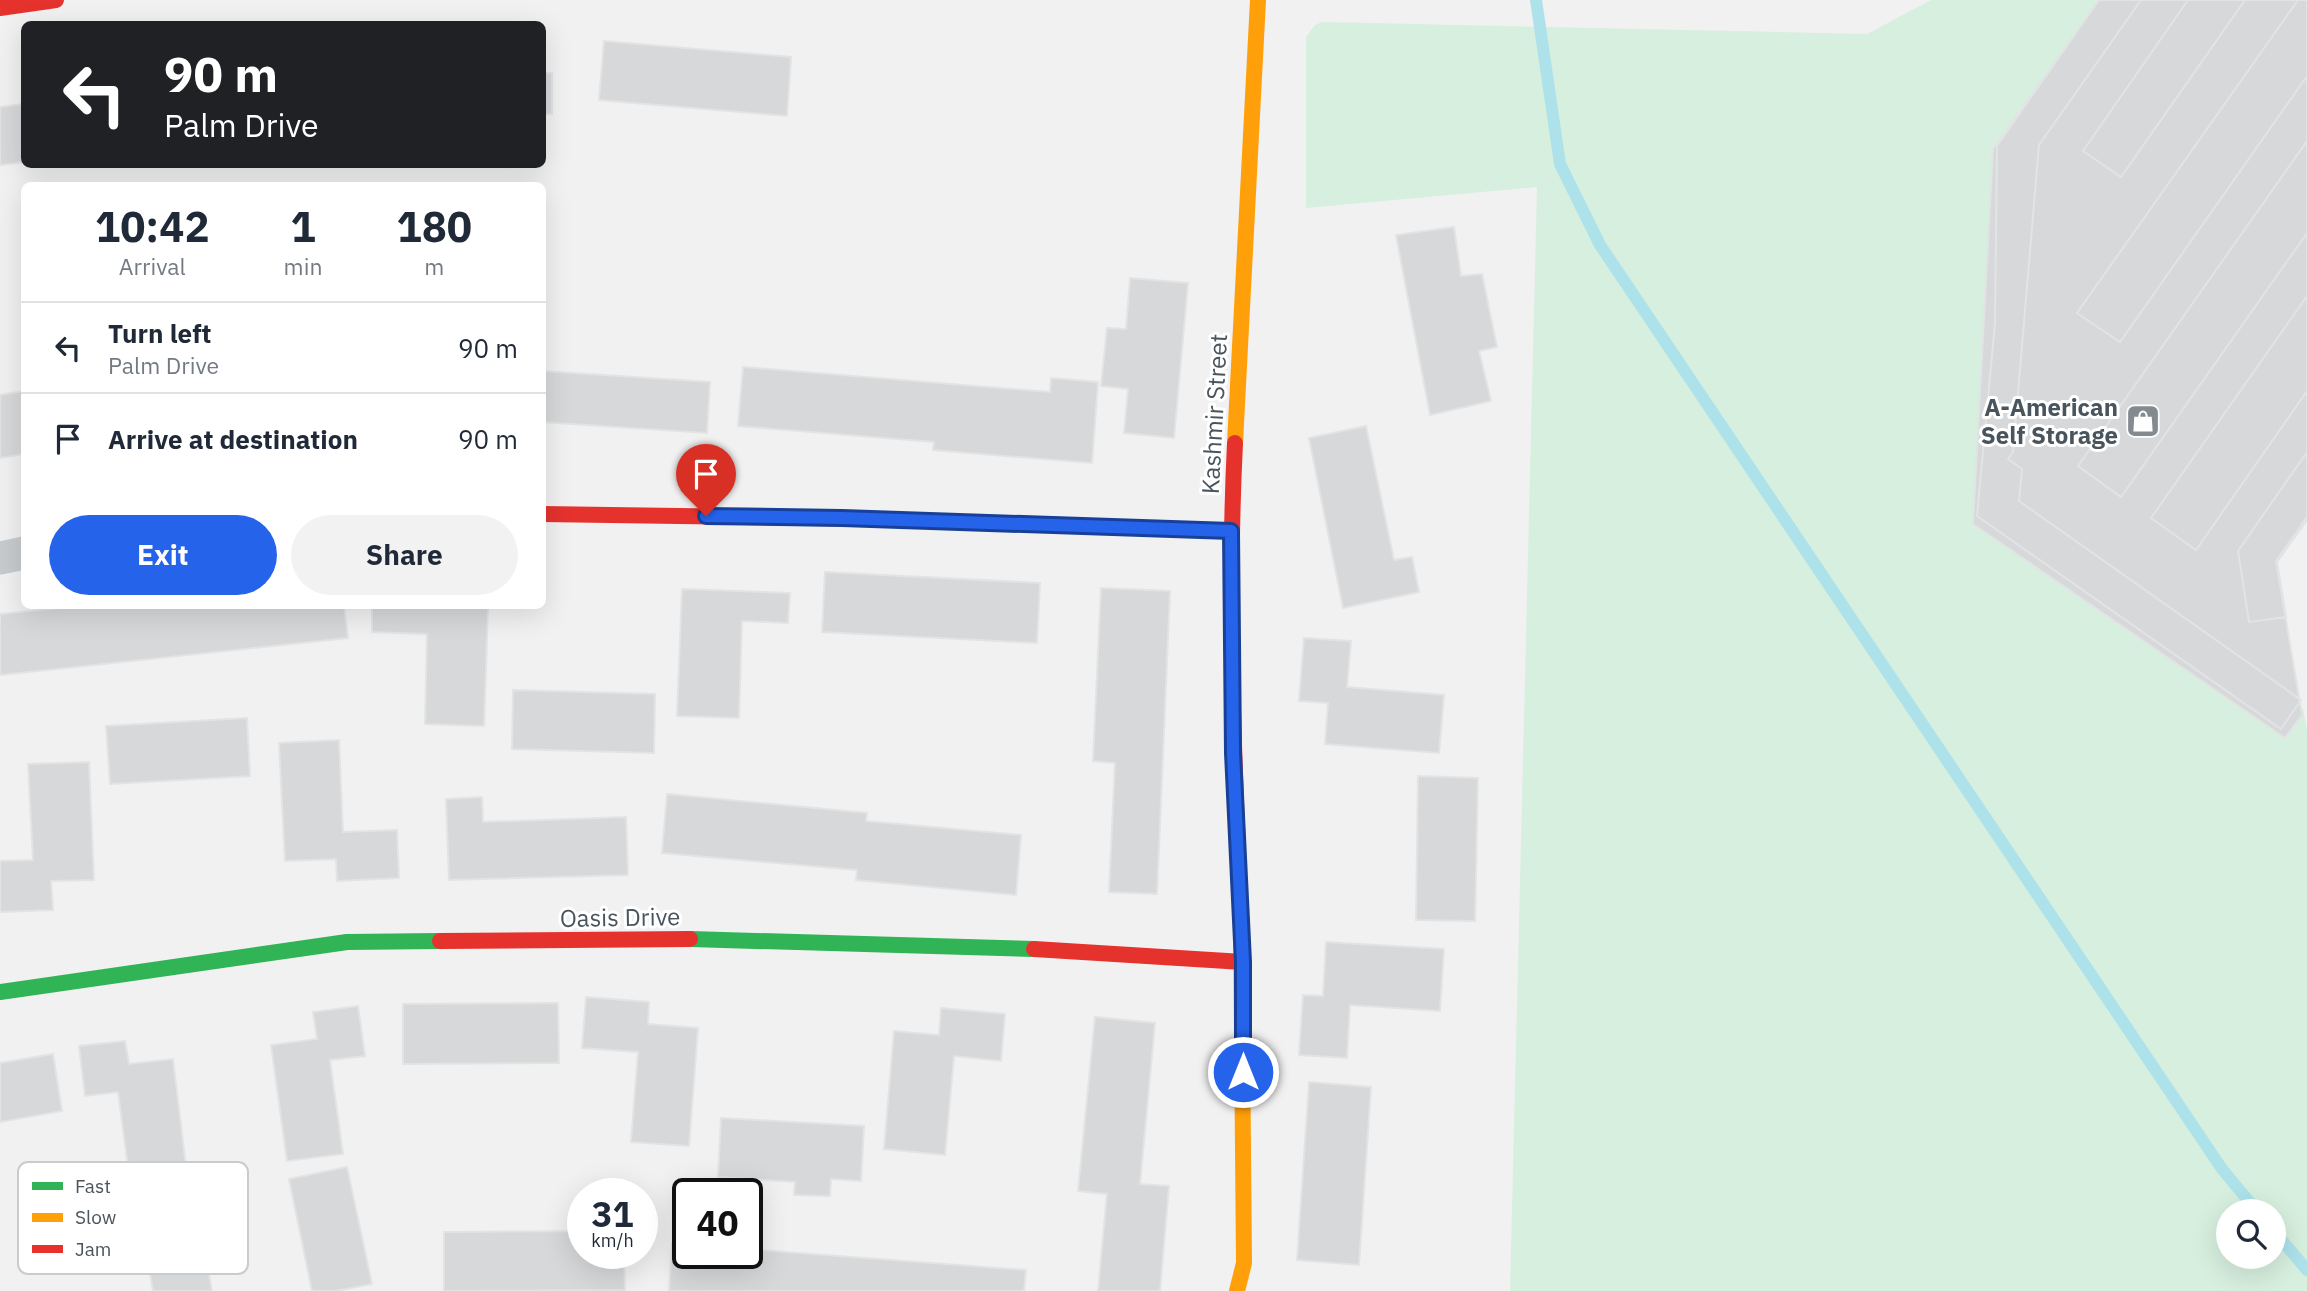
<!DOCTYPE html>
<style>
:root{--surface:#fff;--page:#f2f2f3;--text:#1f2937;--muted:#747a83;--line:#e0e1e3;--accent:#2563eb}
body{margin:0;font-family:"IBM Plex Sans",sans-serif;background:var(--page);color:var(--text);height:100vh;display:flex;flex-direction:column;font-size:26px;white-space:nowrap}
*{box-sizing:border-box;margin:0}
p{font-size:23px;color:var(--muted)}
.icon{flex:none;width:38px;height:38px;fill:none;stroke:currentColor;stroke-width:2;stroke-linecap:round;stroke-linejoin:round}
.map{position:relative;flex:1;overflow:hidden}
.details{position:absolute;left:21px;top:182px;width:525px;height:427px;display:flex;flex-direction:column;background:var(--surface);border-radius:10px;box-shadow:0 7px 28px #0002}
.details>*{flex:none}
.hud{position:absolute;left:21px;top:21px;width:525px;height:147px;border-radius:10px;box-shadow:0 7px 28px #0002;background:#202124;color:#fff;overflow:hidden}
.buttons{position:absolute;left:2216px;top:1199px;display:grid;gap:14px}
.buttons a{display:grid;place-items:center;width:70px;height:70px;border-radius:50%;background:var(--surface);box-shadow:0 7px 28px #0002;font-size:35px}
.speed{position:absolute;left:567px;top:1178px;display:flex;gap:14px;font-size:35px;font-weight:700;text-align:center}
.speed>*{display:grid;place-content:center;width:91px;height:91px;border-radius:50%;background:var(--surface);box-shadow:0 7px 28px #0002;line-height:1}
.speed small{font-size:18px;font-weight:400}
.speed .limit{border:4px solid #111;border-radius:10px;background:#fff;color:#111}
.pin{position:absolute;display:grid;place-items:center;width:60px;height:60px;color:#fff;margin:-72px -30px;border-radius:50% 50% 50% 0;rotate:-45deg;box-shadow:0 0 7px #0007}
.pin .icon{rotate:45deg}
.me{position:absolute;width:77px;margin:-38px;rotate:0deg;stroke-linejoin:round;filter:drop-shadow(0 0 5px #0008)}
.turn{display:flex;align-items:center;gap:24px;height:147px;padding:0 28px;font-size:32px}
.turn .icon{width:91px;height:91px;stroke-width:2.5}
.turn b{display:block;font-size:49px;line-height:60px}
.eta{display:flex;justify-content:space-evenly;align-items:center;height:119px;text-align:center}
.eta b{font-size:42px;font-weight:800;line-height:49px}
.primary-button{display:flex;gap:14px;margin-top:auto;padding:14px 28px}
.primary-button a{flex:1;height:80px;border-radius:42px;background:var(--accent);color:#fff;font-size:28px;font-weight:800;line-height:80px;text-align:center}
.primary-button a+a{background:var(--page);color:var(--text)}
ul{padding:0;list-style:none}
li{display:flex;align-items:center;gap:21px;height:91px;padding:0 28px;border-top:2px solid var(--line)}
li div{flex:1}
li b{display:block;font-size:26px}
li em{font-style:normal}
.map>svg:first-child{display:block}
.green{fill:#d7efde;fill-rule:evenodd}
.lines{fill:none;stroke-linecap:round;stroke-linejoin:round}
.stream{stroke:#ade2eb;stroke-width:12}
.building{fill:#d7d8d9;stroke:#e2e3e4;stroke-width:2}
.street{stroke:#c8cbcd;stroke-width:33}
.fast{stroke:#30b455;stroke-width:16}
.slow{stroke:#ff9f0a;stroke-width:16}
.jam{stroke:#e5322d;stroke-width:16}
.route-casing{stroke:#184099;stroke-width:18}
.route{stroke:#2563eb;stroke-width:12}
.labels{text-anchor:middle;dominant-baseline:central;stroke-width:6;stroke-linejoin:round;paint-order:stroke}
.poi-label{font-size:24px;font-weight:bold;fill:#49545c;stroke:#fff;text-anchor:end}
.street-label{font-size:24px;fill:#49545c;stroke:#fff}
.key{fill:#fff;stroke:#c8ccce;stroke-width:2}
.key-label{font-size:19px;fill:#49545c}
</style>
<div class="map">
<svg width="2307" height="1291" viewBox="0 0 2307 1291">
<rect width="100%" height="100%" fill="#f1f1f1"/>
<path class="green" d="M1931,0H2099L2284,737L2303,708L2307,731V1291H1510L1537,187L1306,208V37L1315,25L1322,22L1867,34ZM2228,1211H2273V1256H2228Z"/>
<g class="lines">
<path class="stream" d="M1536,0L1560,164L1600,245L2222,1169L2257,1211
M2273,1230L2307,1270"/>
</g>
<path class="building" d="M2099,0H2141L2039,145L2013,452L2008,459L2022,469L2019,501L2301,700L2281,729L1977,516L1995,323L1997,146Z
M2099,0H2307V517L2276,561L2302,715L2285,738L1973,524L1993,149Z
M2188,0H2245L2121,177L2083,151Z
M2298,0H2307V76L2120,342L2077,313Z
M604,41L791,57L787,116L599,100Z
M542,73H552V114H542Z
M24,104V162L0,165V107Z
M2307,141V233L2121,497L2078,466Z
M1454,227L1461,276L1482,274L1497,347L1479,351L1491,401L1430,415L1396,235Z
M1130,278L1188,283L1174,438L1124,433L1128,389L1101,386L1107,328L1126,329Z
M2307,296V391L2196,550L2151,518Z
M743,367L1050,392L1051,378L1098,382L1092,463L933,450L934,442L738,426Z
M542,371L710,382L707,433L542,422Z
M24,391V454L0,458V395Z
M1366,426L1394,560L1412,557L1419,592L1343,608L1309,438Z
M2307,452V520L2277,562L2286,617L2249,622L2238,551Z
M825,572L1040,583L1037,643L822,632Z
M1101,588L1170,591L1157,894L1109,892L1115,763L1093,761Z
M682,589L790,593L788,623L742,621L739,718L677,716Z
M82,606H344L348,638L0,675V614Z
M372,606L488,608L484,726L425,724L427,634L372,632Z
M1304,638L1351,641L1347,687L1444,695L1439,753L1325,744L1328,703L1299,701Z
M513,690L655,694L654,753L512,749Z
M247,718L250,776L110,784L106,726Z
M339,740L343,832L397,830L399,878L337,881L336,859L285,861L279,743Z
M89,762L94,880L51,881L53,910L0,912V861L33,860L28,764Z
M1418,776L1478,778L1475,921L1416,920Z
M667,794L867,813L866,821L1021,835L1016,895L856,880L857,870L662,853Z
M482,797L483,822L626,817L628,875L449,880L446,799Z
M1326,942L1444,949L1440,1011L1350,1005L1347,1058L1299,1055L1303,995L1323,996Z
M586,997L649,1002L648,1024L698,1028L689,1146L631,1142L638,1052L582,1048Z
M558,1003L559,1063L403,1064V1004Z
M358,1006L365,1056L330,1060L343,1154L287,1161L271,1045L317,1039L313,1012Z
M941,1008L1005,1014L1001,1061L954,1056L945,1155L884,1149L894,1031L939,1035Z
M1095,1017L1155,1023L1140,1184L1169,1186L1160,1291H1098L1107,1194L1078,1191Z
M125,1041L129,1064L173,1059L187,1175L130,1182L118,1092L85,1096L79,1046Z
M53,1054L62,1111L0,1122V1063Z
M1309,1082L1371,1087L1359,1265L1297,1260Z
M721,1118L864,1126L861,1181L831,1179L830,1196L794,1195L795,1182L718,1177Z
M347,1167L372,1284L336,1291H312L289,1179Z
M194,1190L212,1291H153L137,1200Z
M583,1231V1253H624L625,1290L444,1291V1232Z
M672,1243L688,1244V1253H747V1249L1026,1270L1024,1291H669Z"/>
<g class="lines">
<path class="street" d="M0,558L24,553"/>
<path class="fast" d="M690,939L1034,949
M0,992L347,942L440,941"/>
<path class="slow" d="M1235,443L1258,0
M877,519L1231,531
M1237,1291L1244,1263L1241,924"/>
<path class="jam" d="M0,8L56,0
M1235,443C1227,603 1234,764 1241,924
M542,514L877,519
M440,941L690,939
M1034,949L1243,962"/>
</g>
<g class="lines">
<g class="route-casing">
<path id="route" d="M706,516L842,518L1231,531L1233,753L1243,962V1072"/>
</g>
<use href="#route" class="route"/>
</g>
<defs>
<g id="shop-square" transform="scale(1.75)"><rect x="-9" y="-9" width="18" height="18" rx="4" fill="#848b90" stroke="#fff"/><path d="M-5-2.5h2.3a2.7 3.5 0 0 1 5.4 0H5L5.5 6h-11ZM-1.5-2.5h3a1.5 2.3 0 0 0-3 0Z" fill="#fff"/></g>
</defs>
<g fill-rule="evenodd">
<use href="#shop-square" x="2143" y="421"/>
</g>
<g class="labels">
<g class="poi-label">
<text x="2118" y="407">A-American<tspan x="2118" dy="28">Self Storage</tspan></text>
</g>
<g class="street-label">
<text transform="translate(1214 414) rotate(-87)">Kashmir Street</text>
<text transform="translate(620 917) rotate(-1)">Oasis Drive</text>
</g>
</g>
<rect x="18" y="1162" width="230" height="112" rx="10" class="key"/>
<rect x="32" y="1182" width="31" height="8" fill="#30b455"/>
<rect x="32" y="1213" width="31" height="9" fill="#ff9f0a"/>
<rect x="32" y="1245" width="31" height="8" fill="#e5322d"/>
<g class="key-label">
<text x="75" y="1193">Fast</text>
<text x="75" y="1224">Slow</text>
<text x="75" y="1256">Jam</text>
</g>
</svg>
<div class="buttons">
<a><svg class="icon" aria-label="search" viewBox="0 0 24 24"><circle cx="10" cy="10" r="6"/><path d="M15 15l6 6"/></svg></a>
</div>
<div class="speed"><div>31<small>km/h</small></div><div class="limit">40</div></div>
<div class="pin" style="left:706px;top:516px;background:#d93025"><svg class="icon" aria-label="arrive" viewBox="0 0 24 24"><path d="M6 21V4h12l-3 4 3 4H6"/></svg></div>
<svg class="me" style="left:1243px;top:1072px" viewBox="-20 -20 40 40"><circle r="17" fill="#2563eb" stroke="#fff" stroke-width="3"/><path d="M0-11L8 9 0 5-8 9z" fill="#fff"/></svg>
<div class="hud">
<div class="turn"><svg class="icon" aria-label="left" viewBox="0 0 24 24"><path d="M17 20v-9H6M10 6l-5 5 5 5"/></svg><div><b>90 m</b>Palm Drive</div></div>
</div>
<section class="details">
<div class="eta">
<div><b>10:42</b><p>Arrival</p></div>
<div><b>1</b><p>min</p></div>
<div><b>180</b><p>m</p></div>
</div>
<ul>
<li><svg class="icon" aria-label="left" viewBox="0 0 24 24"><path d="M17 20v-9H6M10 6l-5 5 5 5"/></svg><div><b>Turn left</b><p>Palm Drive</p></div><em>90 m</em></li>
<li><svg class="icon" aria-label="arrive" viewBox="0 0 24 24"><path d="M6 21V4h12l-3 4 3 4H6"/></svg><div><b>Arrive at destination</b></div><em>90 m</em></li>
</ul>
<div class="primary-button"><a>Exit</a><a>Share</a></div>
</section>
</div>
